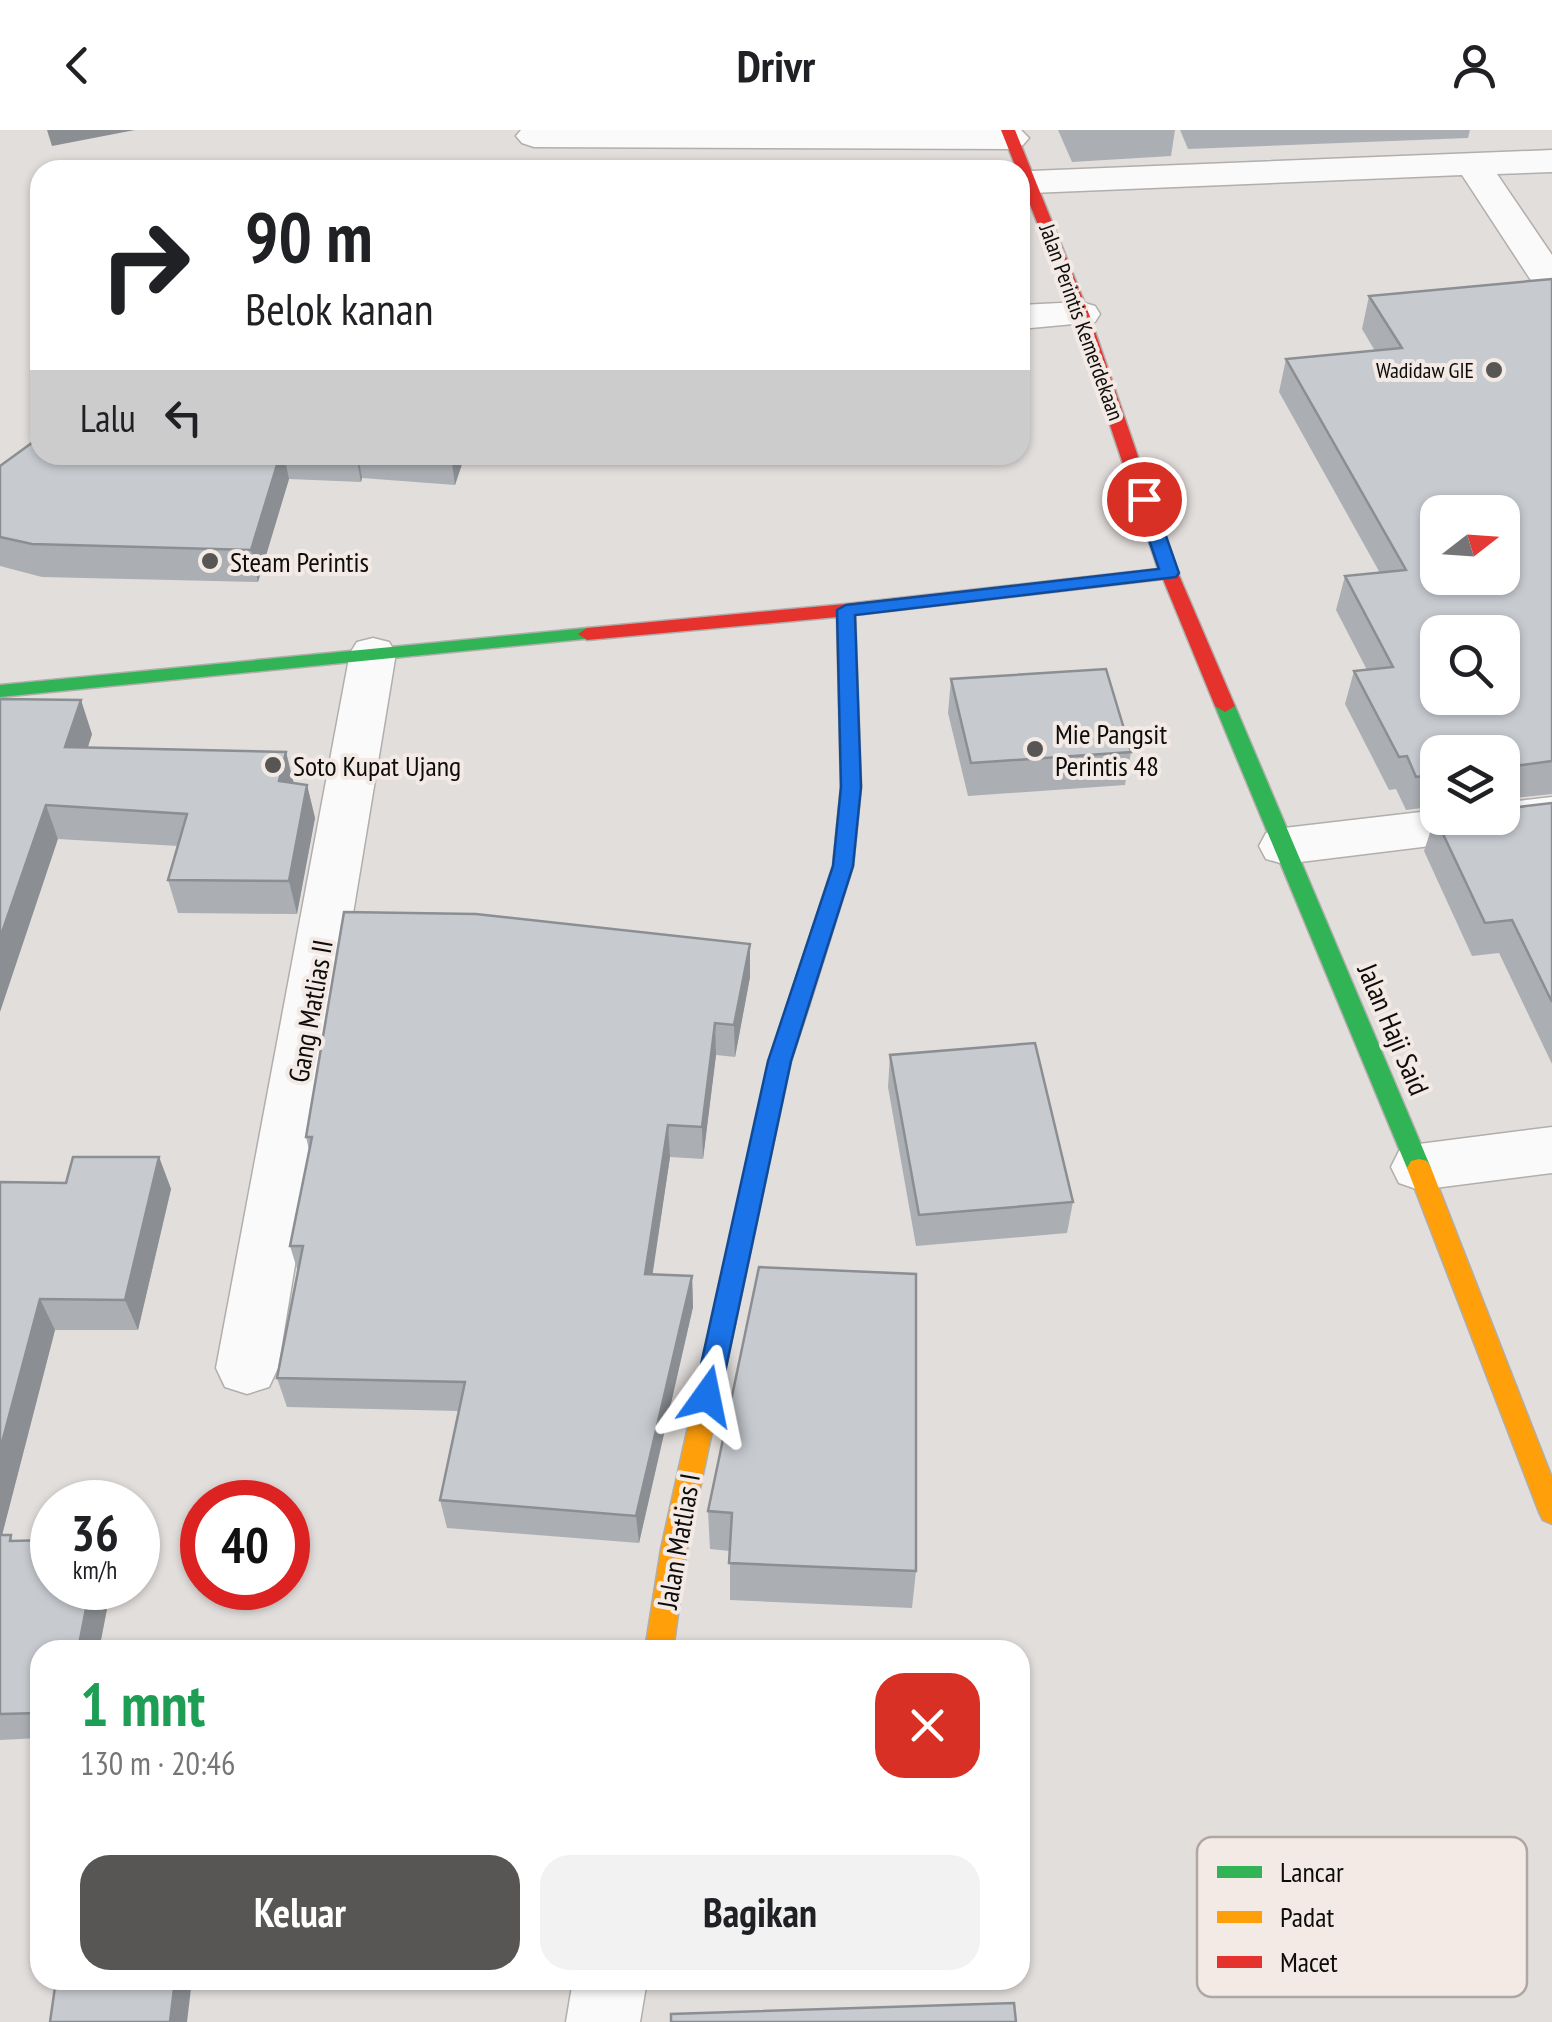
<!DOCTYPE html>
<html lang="id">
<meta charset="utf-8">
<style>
:root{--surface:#fff;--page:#f2f2f2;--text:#202124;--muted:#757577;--accent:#585654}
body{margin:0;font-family:"PT Sans Narrow",sans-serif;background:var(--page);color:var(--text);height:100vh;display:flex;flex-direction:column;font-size:38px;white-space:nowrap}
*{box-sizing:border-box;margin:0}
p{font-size:32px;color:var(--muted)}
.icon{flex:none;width:55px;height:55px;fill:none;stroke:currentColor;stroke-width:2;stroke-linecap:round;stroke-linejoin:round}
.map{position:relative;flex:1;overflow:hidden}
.drawer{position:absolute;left:30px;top:1510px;width:1000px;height:350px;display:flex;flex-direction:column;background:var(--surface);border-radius:30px;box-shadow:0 2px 8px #0004}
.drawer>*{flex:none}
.hud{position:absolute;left:30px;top:30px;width:1000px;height:305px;border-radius:30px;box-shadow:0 2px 8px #0004;background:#fff;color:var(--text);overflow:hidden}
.needle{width:65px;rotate:73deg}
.controls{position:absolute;left:1420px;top:365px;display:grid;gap:20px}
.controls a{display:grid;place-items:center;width:100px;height:100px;border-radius:20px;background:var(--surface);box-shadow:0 2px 8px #0004;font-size:50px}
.speed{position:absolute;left:30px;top:1350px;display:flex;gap:20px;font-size:50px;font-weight:700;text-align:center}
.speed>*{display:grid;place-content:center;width:130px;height:130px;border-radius:50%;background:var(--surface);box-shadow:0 2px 8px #0004;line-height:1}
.speed small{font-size:25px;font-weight:400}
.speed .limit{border:15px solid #d22;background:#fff;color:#111}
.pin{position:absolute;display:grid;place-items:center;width:85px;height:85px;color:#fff;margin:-42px;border:5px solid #fff;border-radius:50%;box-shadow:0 2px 10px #0007}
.me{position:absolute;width:110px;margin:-55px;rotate:12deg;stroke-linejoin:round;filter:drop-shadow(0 0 8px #0008)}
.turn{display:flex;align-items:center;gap:35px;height:210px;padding:0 50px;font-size:45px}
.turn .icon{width:130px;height:130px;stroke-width:2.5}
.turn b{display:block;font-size:70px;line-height:85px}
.then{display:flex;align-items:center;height:95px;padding:0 50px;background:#0003;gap:20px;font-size:38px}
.round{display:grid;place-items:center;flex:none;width:105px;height:105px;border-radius:30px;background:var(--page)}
.summary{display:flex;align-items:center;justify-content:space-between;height:170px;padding:0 50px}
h1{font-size:60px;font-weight:600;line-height:75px;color:#1e9e55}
.action{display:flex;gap:20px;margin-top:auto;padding:20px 50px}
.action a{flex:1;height:115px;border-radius:30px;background:var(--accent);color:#fff;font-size:40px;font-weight:600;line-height:115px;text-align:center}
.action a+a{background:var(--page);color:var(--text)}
header{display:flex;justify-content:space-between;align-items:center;height:130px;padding:0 50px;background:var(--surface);font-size:45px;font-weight:600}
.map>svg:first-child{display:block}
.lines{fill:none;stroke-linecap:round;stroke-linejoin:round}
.street-casing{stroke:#b1aeac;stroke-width:3}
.fast-casing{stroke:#b1aeac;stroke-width:3}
.slow-casing{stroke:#b1aeac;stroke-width:3}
.jam-casing{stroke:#b1aeac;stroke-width:3}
.street{fill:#fbfafa;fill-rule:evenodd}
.fast{fill:#30b455;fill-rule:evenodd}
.slow{fill:#ff9f0a;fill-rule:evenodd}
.jam{fill:#e5322d;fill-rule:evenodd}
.wall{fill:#abafb3}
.shaded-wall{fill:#8b8e92}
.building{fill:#c7cbd0;stroke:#8b8e92;stroke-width:2.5;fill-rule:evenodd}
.route{fill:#1a73e8;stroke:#114b97;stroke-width:2.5}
.poi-dot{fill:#585654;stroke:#f3eae5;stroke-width:4}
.labels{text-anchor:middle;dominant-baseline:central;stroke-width:8;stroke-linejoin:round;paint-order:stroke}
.far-street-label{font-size:22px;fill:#0e0c0a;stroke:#f3eae5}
.far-poi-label{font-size:22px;fill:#0e0c0a;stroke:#f3eae5;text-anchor:end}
.poi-label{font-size:28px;fill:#0e0c0a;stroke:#f3eae5;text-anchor:start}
.street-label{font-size:28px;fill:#0e0c0a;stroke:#f3eae5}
.key{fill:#f3eae5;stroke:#aea7a3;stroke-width:2.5}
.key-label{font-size:28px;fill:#0e0c0a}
</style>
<header><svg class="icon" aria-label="back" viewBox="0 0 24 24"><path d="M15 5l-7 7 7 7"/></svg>Drivr<svg class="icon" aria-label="person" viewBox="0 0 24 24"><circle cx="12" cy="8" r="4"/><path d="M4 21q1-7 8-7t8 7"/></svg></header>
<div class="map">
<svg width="1552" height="1892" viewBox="0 0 1552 1892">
<rect width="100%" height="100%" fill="#e2dedc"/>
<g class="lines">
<g class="street-casing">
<path id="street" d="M521,0H1021L1029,8L1023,15L1011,19L534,17L522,13L516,6Z
M1552,20V42L1497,44L1552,125V164L1538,161L1462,45L1031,63L1020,60V44L1031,41Z
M1081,172L1095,176L1100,184L1095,192L1020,199V175Z
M373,508L389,512L396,523L278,1238L269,1257L247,1264L225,1257L216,1238L350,523L357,512Z
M1552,667V701L1284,734L1266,729L1259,716L1266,703L1284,698L1438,680V688H1502V673Z
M1552,997V1043L1419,1060L1399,1053L1391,1037L1399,1021L1419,1014Z
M573,1850H647L640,1892H566Z"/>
</g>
<g class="fast-casing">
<path id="fast" d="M587,498L594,500V508L0,567V555Z
M1225,570L1235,576L1431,1038L1427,1045H1411L1407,1038L1215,576Z"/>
</g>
<g class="slow-casing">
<path id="slow" d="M798,868L809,876L791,931L687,1419L673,1520H645L661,1419L769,931L787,876Z
M1419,1029L1427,1031L1431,1038L1552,1348V1394L1543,1390L1539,1382L1407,1038L1411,1031Z"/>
</g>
<g class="jam-casing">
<path id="jam" d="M1001,0H1015L1089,184L1178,443L1235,576L1225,582L1215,576L1163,449L855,485L861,657L853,736L809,876L798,884L787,876L833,736L841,657L837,487L587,510L578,504L587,498L846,474L1158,439L1073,184L1020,49V40H1017Z"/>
</g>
<use href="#street" class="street"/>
<use href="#fast" class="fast"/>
<use href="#slow" class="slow"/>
<use href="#jam" class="jam"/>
</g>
<path class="wall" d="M1058,0H1175L1171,26L1072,32Z
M1180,0H1470L1468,8L1188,19Z
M1552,149V664L1504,669L1502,673V622H1438V676L1406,680L1396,659L1389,660L1345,574L1354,541L1367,540L1336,480L1345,446L1380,443L1279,262L1286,229L1375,221L1362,199L1369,166Z
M40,325H518V326L462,334L455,355L362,348L361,352L289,349L258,452L42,447L0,436V336Z
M951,549L1131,622L1125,655L968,666L948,583Z
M0,569L92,604L88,617L286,622L294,653L307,655L315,688L297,784L178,783L168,750L178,716L58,709Z
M1552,673V934L1499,823L1472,826L1424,721L1435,687Z
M750,847L735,927L716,925L703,1029L670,1027L652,1145L692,1146L693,1177L639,1413L447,1398L440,1370L458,1281L287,1277L277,1248L298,1142L290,1116L309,1020L306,1007Z
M890,925L1073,1072L1067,1103L916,1116L888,957Z
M159,1027L171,1059L138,1200H55L2,1405L15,1411L52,1458H111L99,1520H40V1608L0,1610V1052L66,1053Z
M759,1137L916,1441L912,1478L730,1470V1421L710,1419L708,1381Z"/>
<path class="shaded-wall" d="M47,0H135L52,16Z
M280,325H284L289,349L258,452L251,420Z
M356,325H358L362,348L361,352Z
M451,325H518V326L462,334L455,355Z
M81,570L92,604L77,650L65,617Z
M286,622L294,656L279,651Z
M307,655L315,688L297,784L289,751Z
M46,675L58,709L0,882V808Z
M750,814V847L735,927L734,895Z
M715,893L716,925L703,1029L702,997Z
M668,995L670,1027L648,1175L645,1144Z
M159,1027L171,1059L138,1200L125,1170Z
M692,1146L693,1177L639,1413L636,1386Z
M40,1169L55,1200L0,1413V1320Z
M90,1458H111L99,1520H78Z
M175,1850H192L187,1892H170Z"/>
<path class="building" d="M1552,149V631L1514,636L1510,651H1502V622H1438V644L1416,647L1407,626L1399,627L1354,541L1393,537L1345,446L1406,440L1286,229L1402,218L1369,166ZM1438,382H1502V448H1438ZM1438,502H1502V568H1438Z
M40,307V325H280L251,420L32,414L0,407V336Z
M1106,539L1131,622L971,633L951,549Z
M0,569L81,570L65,617L286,622L279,651L307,655L289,751L168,750L187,684L46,675L0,808Z
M1552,673V872L1512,790L1485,793L1435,687L1502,688V679Z
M344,782L476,784L750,814L734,895L715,893L702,997L668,995L645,1144L692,1146L636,1386L440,1370L465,1252L277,1248L303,1116H290L312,1007H306Z
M1035,913L1073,1072L919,1085L890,925Z
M73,1027H159L125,1170L40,1169L0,1320V1052L66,1053Z
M759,1137L916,1144V1441L729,1433L732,1383L708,1381Z
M0,1405H11L10,1411L52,1410V1458H90L78,1520H40V1583L0,1584Z
M56,1850H175L170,1892H50Z
M1014,1873L1016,1892H671V1884Z"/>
<path class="route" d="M1144,364L1153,369L1179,443L1176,447L855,485L861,657L853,736L791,931L720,1266L716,1274L707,1277L698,1274L694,1266L768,931L833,736L841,657L837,480L846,475L1159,439L1135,369Z"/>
<g class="poi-dot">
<circle cx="1494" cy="240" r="10"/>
<circle cx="210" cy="431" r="10"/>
<circle cx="1035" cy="619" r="10"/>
<circle cx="273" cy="635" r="10"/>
</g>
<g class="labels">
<g class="far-street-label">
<text transform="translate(1082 192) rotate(70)">Jalan Perintis Kemerdekaan</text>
</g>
<g class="far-poi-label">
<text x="1474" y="240">Wadidaw GIE</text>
</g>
<g class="poi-label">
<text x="230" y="431">Steam Perintis</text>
<text x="1055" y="603">Mie Pangsit<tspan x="1055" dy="32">Perintis 48</tspan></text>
<text x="293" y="635">Soto Kupat Ujang</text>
</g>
<g class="street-label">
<text transform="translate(310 881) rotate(-80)">Gang Matlias II</text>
<text transform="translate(1394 899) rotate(67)">Jalan Haji Said</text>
<text transform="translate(678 1411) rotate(-80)">Jalan Matlias I</text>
</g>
</g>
<rect x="1197" y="1707" width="330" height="160" rx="15" class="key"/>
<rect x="1217" y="1736" width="45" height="12" fill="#30b455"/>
<rect x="1217" y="1781" width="45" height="12" fill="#ff9f0a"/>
<rect x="1217" y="1826" width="45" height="12" fill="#e5322d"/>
<g class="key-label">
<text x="1280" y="1752">Lancar</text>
<text x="1280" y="1797">Padat</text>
<text x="1280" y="1842">Macet</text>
</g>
</svg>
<div class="controls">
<a><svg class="needle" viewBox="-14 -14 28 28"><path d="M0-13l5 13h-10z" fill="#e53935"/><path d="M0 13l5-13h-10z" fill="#757577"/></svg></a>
<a><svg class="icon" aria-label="search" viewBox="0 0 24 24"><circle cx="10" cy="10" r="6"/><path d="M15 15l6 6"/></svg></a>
<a><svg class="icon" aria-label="layers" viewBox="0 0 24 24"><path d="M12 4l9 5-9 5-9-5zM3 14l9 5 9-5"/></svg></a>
</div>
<div class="speed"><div>36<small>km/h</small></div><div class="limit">40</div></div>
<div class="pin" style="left:1144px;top:369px;background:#d93025"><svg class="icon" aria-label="arrive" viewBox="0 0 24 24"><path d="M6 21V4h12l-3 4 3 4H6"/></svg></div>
<svg class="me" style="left:707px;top:1266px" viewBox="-20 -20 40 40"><path d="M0-17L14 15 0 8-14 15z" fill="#1a73e8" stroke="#fff" stroke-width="4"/></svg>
<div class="hud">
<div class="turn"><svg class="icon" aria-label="right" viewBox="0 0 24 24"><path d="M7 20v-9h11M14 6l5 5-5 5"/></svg><div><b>90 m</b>Belok kanan</div></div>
<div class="then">Lalu<svg class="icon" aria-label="left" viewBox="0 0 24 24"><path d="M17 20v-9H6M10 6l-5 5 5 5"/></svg></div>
</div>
<section class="drawer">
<div class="summary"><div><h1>1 mnt</h1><p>130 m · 20:46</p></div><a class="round" style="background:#d93025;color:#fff"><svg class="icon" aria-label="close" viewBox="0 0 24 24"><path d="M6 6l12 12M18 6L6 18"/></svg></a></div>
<div class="action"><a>Keluar</a><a>Bagikan</a></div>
</section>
</div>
